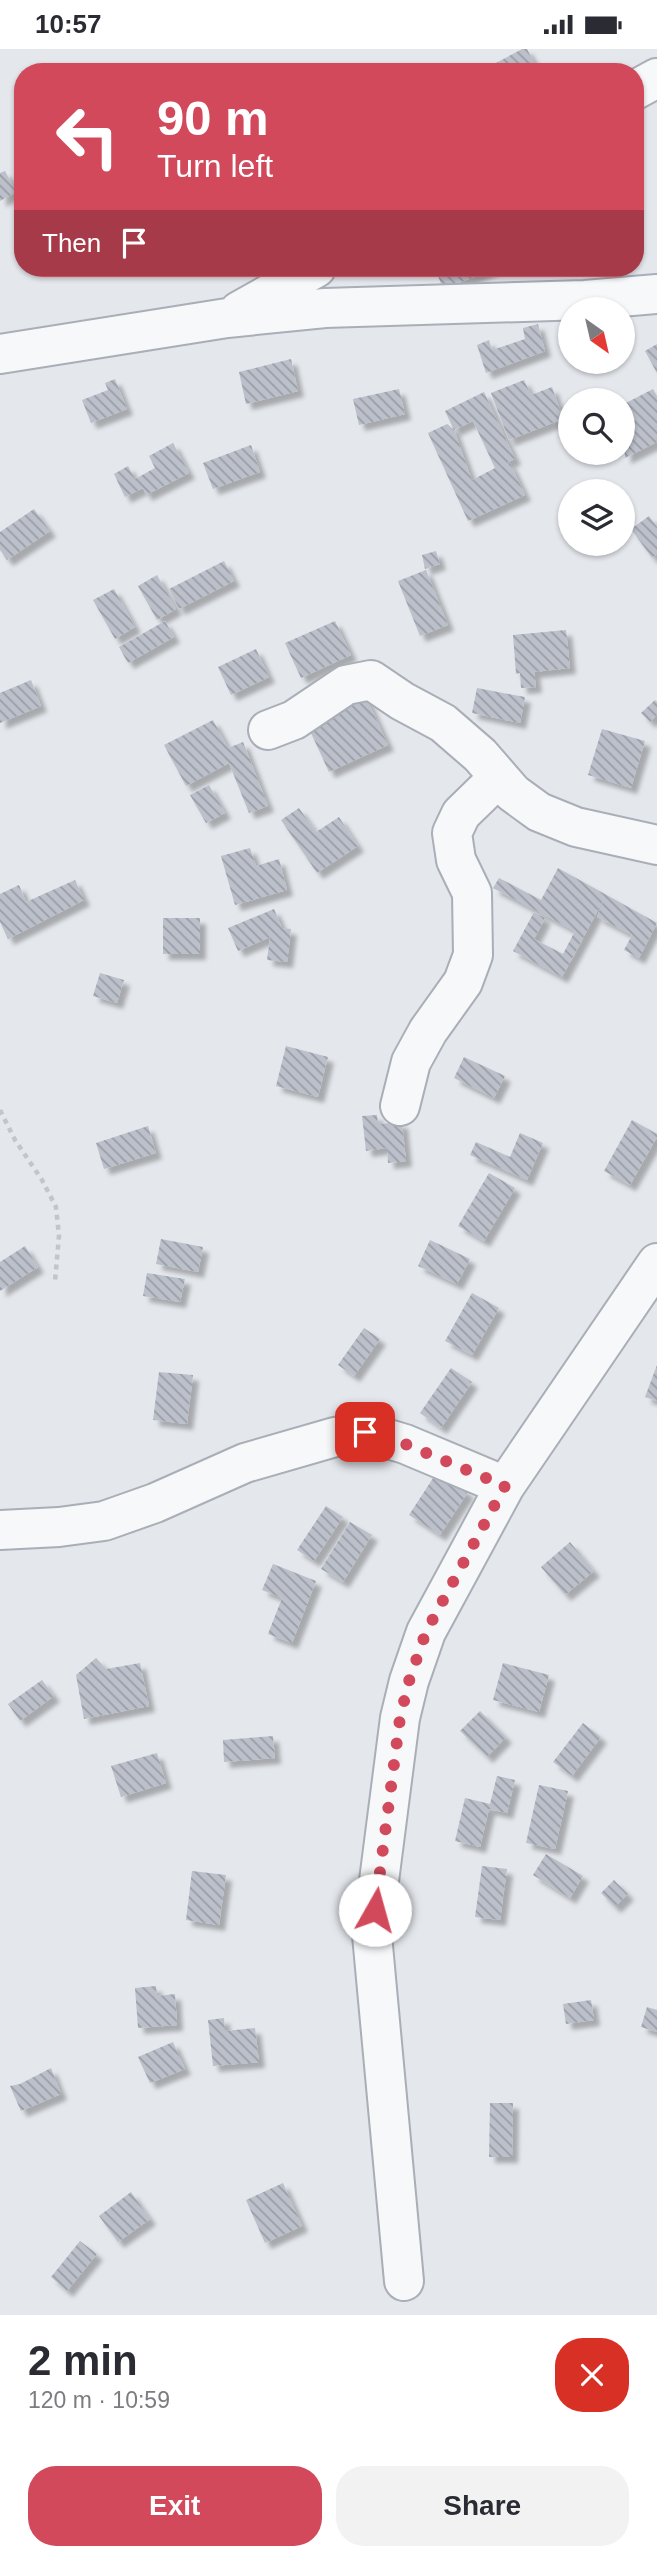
<!DOCTYPE html>
<meta charset="utf-8">
<style>
:root{--surface:#fff;--page:#f2f2f3;--text:#2b2b33;--muted:#7c7c81;--accent:#d1495b}
body{margin:0;font-family:Helvetica,sans-serif;background:var(--page);color:var(--text);height:100vh;display:flex;flex-direction:column;font-size:26px;white-space:nowrap}
*{box-sizing:border-box;margin:0}
p{font-size:23px;color:var(--muted)}
.icon{flex:none;width:38px;height:38px;fill:none;stroke:currentColor;stroke-width:2;stroke-linecap:round;stroke-linejoin:round}
.map{position:relative;height:2266px;overflow:hidden}
.side{display:flex;flex-direction:column;background:var(--surface);flex:1}
.side>*{flex:none}
.guide{position:absolute;left:14px;top:14px;width:630px;height:214px;border-radius:28px;box-shadow:0 2px 5px #0004;background:#d1495b;color:#fff;overflow:hidden}
.needle{width:46px;rotate:146deg}
.fabs{position:absolute;left:558px;top:248px;display:grid;gap:14px}
.fabs a{display:grid;place-items:center;width:77px;height:77px;border-radius:50%;background:var(--surface);box-shadow:0 2px 5px #0004;font-size:35px}
.pin{position:absolute;display:grid;place-items:center;width:60px;height:60px;color:#fff;margin:-30px;border-radius:14px;box-shadow:0 4px 10px #0006}
.me{position:absolute;width:77px;margin:-38px;rotate:7deg;stroke-linejoin:round;filter:drop-shadow(0 0 5px #0008)}
.turn{display:flex;align-items:center;gap:24px;height:147px;padding:0 28px;font-size:32px}
.turn .icon{width:91px;height:91px;stroke-width:2.5}
.turn b{display:block;font-size:49px;line-height:60px}
.then{display:flex;align-items:center;height:66px;padding:0 28px;background:#0003;gap:14px;font-size:26px}
.round{display:grid;place-items:center;flex:none;width:74px;height:74px;border-radius:28px;background:var(--page)}
.head{display:flex;align-items:center;justify-content:space-between;height:119px;padding:0 28px}
h1{font-size:42px;font-weight:700;line-height:52px}
.button{display:flex;gap:14px;margin-top:auto;padding:14px 28px}
.button a{flex:1;height:80px;border-radius:28px;background:var(--accent);color:#fff;font-size:28px;font-weight:700;line-height:80px;text-align:center}
.button a+a{background:var(--page);color:var(--text)}
.status{display:flex;justify-content:space-between;align-items:center;height:49px;padding:0 35px;background:var(--surface);direction:ltr}
.status svg{height:19px;fill:currentColor}
.map>svg:first-child{display:block}
.building{fill:url(#building-back-hatch);fill-rule:evenodd;filter:url(#shadow)}
.lines{fill:none;stroke-linecap:round;stroke-linejoin:round}
.minor-casing{stroke:#a9aeb7;stroke-width:42}
.path{stroke:#c2c5cb;stroke-width:4.5;stroke-dasharray:5 5;stroke-linecap:butt}
.minor{stroke:#f7f8fa;stroke-width:38}
.route{stroke:#d1495b;stroke-width:12;stroke-dasharray:0 21.6}
</style>
<div class="status"><b>10:57</b><svg viewBox="0 0 49 12"><path d="M0 12V9h3v3zM5 12V6h3v6zM10 12V3h3v9zM15 12V0h3v12zM26 1h20v11H26zM47 4h2v5h-2z"/></svg></div>
<div class="map">
<svg width="657" height="2266" viewBox="0 0 657 2266">
<defs>
<pattern id="building-back-hatch" width="6" height="6" patternUnits="userSpaceOnUse" patternTransform="scale(1.75)"><rect width="6" height="6" fill="#bbc0ca"/><path d="M-1 5l2 2M0 0l6 6M5-1l2 2" fill="none" stroke="#989da6"/></pattern>
<filter id="shadow"><feDropShadow dx="6" dy="6" stdDeviation="2" flood-color="#0004"/></filter>
</defs>
<rect width="100%" height="100%" fill="#e4e7ec"/>
<path class="building" d="M522,0H527L539,23H479Z
M5,122L16,143L0,152V124Z
M435,219H497L443,240Z
M538,275L545,302L486,324L477,296L489,291L492,301L525,290L523,279Z
M657,295V324L645,302Z
M291,310L298,342L246,355L239,323Z
M115,330L127,360L91,374L82,351L108,341L105,334Z
M524,331L531,346L552,338L563,370L509,391L491,344Z
M399,340L405,365L359,376L353,350Z
M653,340L657,347V393L625,409L623,365L628,363L624,355Z
M484,343L515,410L498,418L510,414L525,446L468,472L428,384L447,375L454,381L445,362ZM473,372L495,419L472,431L454,381Z
M173,394L189,424L146,446L143,439L125,448L114,425L128,417L135,430L155,419L149,407Z
M251,396L260,423L213,440L203,414Z
M34,460L50,482L7,511L0,501V483Z
M649,467L657,478V505L652,509L631,480Z
M436,502L440,515L425,520L422,506Z
M224,512L234,532L179,560L169,540Z
M426,521L448,576L420,587L398,532Z
M157,526L176,560L157,571L138,537Z
M114,540L135,578L115,590L93,551Z
M165,572L174,588L128,614L119,598Z
M335,572L351,606L301,629L285,594Z
M566,581L570,619L534,623L536,638L521,639L520,624L516,625L513,586Z
M256,600L269,628L231,646L218,618Z
M31,631L41,657L0,674V644Z
M477,639L525,648L520,674L472,664Z
M364,644L388,696L329,723L305,671Z
M655,651L657,653V666L650,673L641,664Z
M213,671L228,699L243,693L268,757L249,764L229,714L186,737L164,696Z
M602,680L645,692L631,739L588,726Z
M209,736L225,764L206,774L190,746Z
M299,759L316,783L339,768L358,797L317,824L281,771Z
M250,799L256,817L279,810L287,841L235,856L221,807Z
M558,819L657,874L639,909L624,901L632,886L597,868L605,848L562,928L513,902L534,863L545,869L534,890L563,905L575,882L493,839L499,829L541,851Z
M75,831L84,851L8,890L0,873V845L19,836L26,853Z
M274,860L282,879L291,880L287,913L267,911L270,888L238,902L228,879Z
M163,869H200V905H163Z
M100,924L124,931L117,954L93,947Z
M286,997L328,1008L318,1048L276,1037Z
M464,1008L505,1027L494,1049L454,1029Z
M377,1066L378,1075L402,1073L406,1112L388,1114L387,1099L366,1102L362,1067Z
M632,1071L657,1085V1088L630,1136L604,1122Z
M148,1077L156,1104L104,1120L96,1094Z
M520,1084L543,1094L527,1131L470,1106L476,1093L510,1108Z
M489,1124L515,1139L484,1192L458,1177Z
M161,1190L203,1198L198,1223L156,1215Z
M430,1191L470,1210L457,1235L418,1217Z
M25,1197L38,1218L0,1242V1213Z
M147,1224L185,1230L180,1253L143,1247Z
M472,1244L499,1259L472,1306L445,1292Z
M364,1279L380,1290L354,1327L338,1316Z
M657,1316V1352L645,1348Z
M451,1319L472,1333L441,1379L420,1364Z
M159,1323L193,1326L187,1375L153,1371Z
M437,1423L468,1443L440,1486L409,1466Z
M326,1457L343,1468L314,1512L297,1501Z
M350,1473L372,1486L343,1533L321,1520Z
M570,1493L594,1522L565,1546L541,1518Z
M273,1515L316,1532L292,1594L268,1585L282,1549L262,1541Z
M96,1609L106,1620L140,1614L149,1657L84,1670L76,1626Z
M503,1614L549,1626L539,1663L493,1651Z
M42,1631L54,1647L20,1672L8,1655Z
M480,1662L506,1688L487,1708L460,1682Z
M583,1674L601,1688L572,1727L553,1713Z
M273,1687L275,1709L224,1713L223,1691Z
M157,1704L166,1734L121,1748L111,1717Z
M497,1727L515,1731L507,1764L489,1760L480,1798L455,1792L465,1749L490,1755Z
M539,1736L568,1742L555,1800L526,1794Z
M546,1805L583,1827L570,1849L533,1826Z
M482,1817L507,1820L500,1871L475,1868Z
M192,1822L226,1826L219,1876L186,1871Z
M614,1831L628,1845L615,1858L601,1844Z
M156,1937L157,1947L175,1945L177,1976L138,1979L135,1939Z
M591,1951L594,1971L566,1975L563,1955Z
M647,1958L657,1961V1983L641,1978Z
M224,1969L225,1982L255,1979L259,2013L213,2017L208,1971Z
M173,1993L185,2020L150,2034L138,2008Z
M51,2019L61,2045L21,2062L10,2037L20,2035Z
M490,2054H513L512,2108H489Z
M283,2134L302,2177L265,2194L246,2151Z
M131,2143L150,2170L118,2193L99,2167Z
M80,2192L97,2205L67,2242L51,2228Z"/>
<g class="lines">
<g class="minor-casing">
<path id="minor" d="M635,41L657,29
M239,262L316,219
M0,305L227,269L325,259L585,251L657,245
M268,681L294,671L346,636L371,631L402,652L443,674L480,706L513,744L539,763L576,778L657,796
M400,1057L411,1013L428,982L463,933L473,906L472,844L456,811L452,784L461,765L499,728
M0,1481L59,1478L104,1472L155,1454L245,1414L335,1388L365,1383L405,1395L505,1437
M404,2232L372,1886L400,1669L409,1632L426,1583L505,1437L657,1214"/>
</g>
<path class="path" d="M0,1061L15,1091L42,1131L56,1158L59,1187L55,1232"/>
<use href="#minor" class="minor"/>
</g>
<g class="lines">
<path class="route" d="M365,1383L405,1395L505,1437L426,1583L409,1632L400,1669L375,1861"/>
</g>
</svg>
<div class="fabs">
<a><svg class="needle" viewBox="-14 -14 28 28"><path d="M0-13l5 13h-10z" fill="#e53935"/><path d="M0 13l5-13h-10z" fill="#7c7c81"/></svg></a>
<a><svg class="icon" aria-label="search" viewBox="0 0 24 24"><circle cx="10" cy="10" r="6"/><path d="M15 15l6 6"/></svg></a>
<a><svg class="icon" aria-label="layers" viewBox="0 0 24 24"><path d="M12 4l9 5-9 5-9-5zM3 14l9 5 9-5"/></svg></a>
</div>
<div class="pin" style="left:365px;top:1383px;background:#d93025"><svg class="icon" aria-label="arrive" viewBox="0 0 24 24"><path d="M6 21V4h12l-3 4 3 4H6"/></svg></div>
<svg class="me" style="left:375px;top:1861px" viewBox="-20 -20 40 40"><circle r="19" fill="#fff"/><path d="M0-13L10 11 0 6-10 11z" fill="#d1495b"/></svg>
<div class="guide">
<div class="turn"><svg class="icon" aria-label="left" viewBox="0 0 24 24"><path d="M17 20v-9H6M10 6l-5 5 5 5"/></svg><div><b>90 m</b>Turn left</div></div>
<div class="then">Then<svg class="icon" aria-label="arrive" viewBox="0 0 24 24"><path d="M6 21V4h12l-3 4 3 4H6"/></svg></div>
</div>
</div>
<section class="side">
<div class="head"><div><h1>2 min</h1><p>120 m · 10:59</p></div><a class="round" style="background:#d93025;color:#fff"><svg class="icon" aria-label="close" viewBox="0 0 24 24"><path d="M6 6l12 12M18 6L6 18"/></svg></a></div>
<div class="button"><a>Exit</a><a>Share</a></div>
</section>
